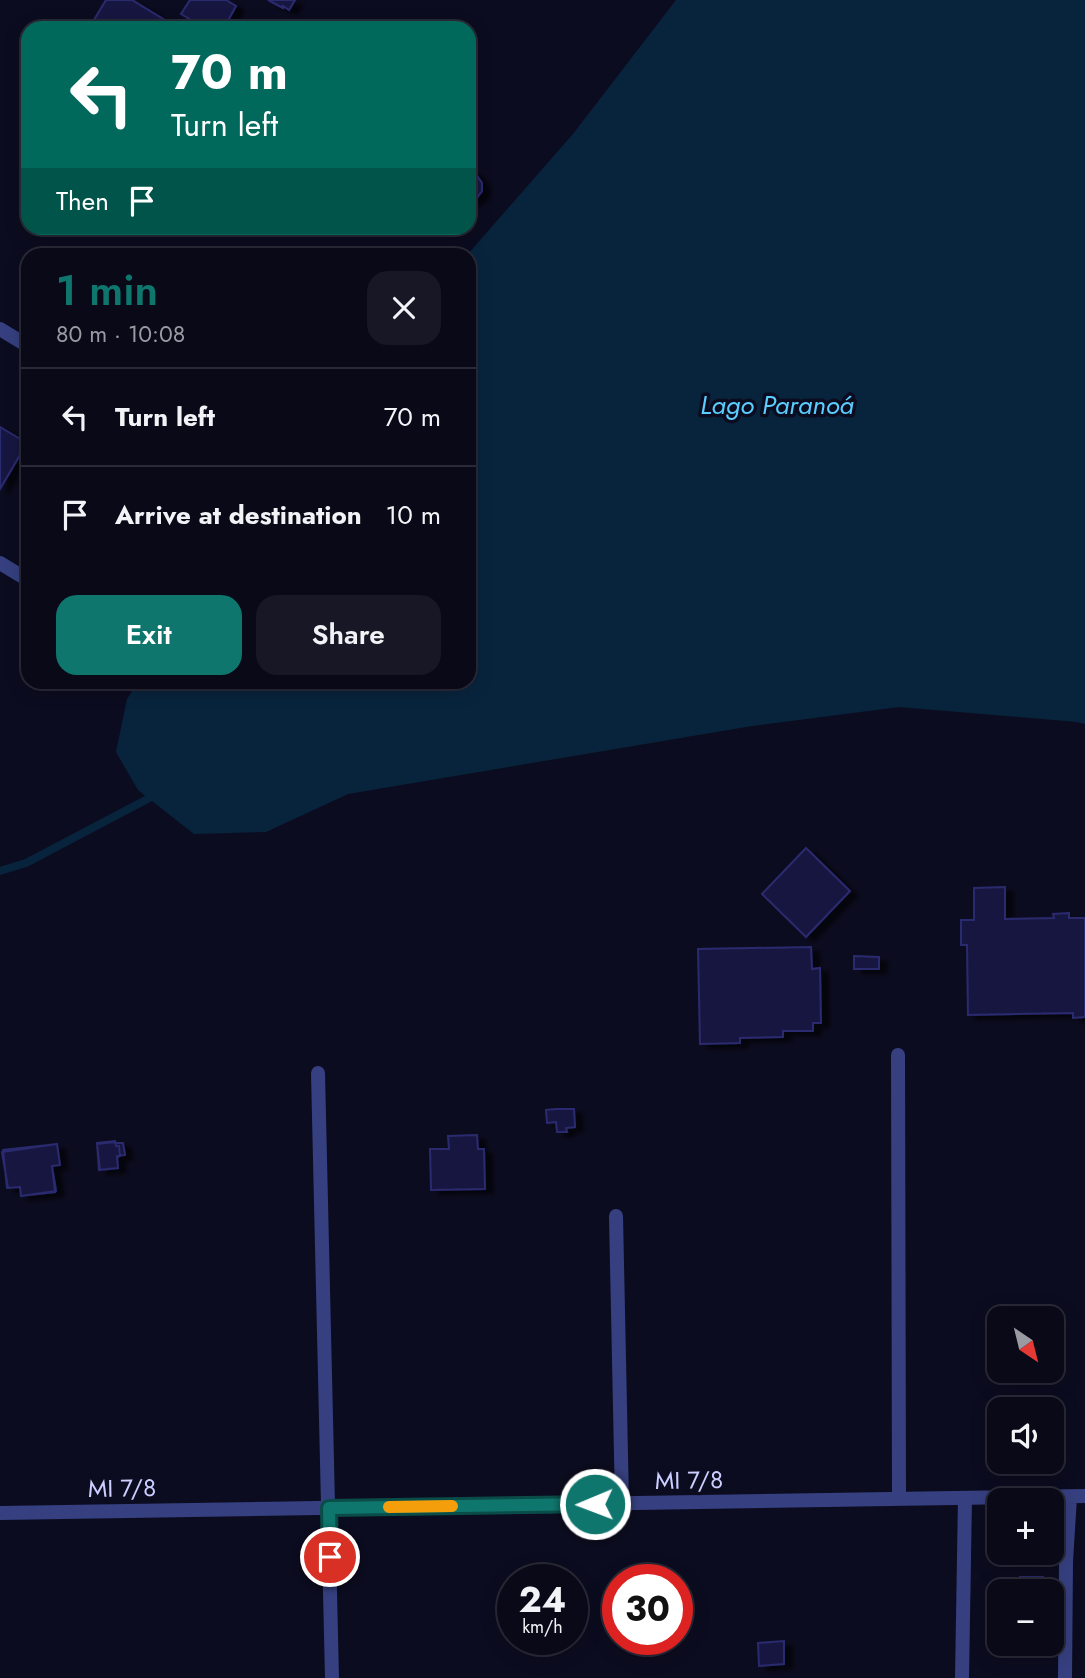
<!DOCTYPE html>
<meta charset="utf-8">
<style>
:root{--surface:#090918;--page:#171725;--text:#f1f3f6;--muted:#999aa2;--line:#292a37;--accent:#0f766e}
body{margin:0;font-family:Jost,sans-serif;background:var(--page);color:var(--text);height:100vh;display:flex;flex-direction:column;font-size:26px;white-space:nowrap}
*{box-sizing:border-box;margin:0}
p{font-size:23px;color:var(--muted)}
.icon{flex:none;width:38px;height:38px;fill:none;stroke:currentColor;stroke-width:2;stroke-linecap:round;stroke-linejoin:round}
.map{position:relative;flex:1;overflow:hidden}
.drawer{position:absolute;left:21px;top:248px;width:455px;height:441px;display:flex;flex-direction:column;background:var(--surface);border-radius:21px;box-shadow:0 4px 18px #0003,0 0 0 2px var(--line)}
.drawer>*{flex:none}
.guide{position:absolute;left:21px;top:21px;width:455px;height:214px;border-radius:21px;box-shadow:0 4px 18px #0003,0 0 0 2px var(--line);background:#00695c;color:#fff;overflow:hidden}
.needle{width:46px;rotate:145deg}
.controls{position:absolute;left:987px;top:1306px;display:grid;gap:14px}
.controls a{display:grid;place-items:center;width:77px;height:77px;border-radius:14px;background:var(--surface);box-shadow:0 4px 18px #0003,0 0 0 2px var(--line);font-size:35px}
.speed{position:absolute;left:497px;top:1564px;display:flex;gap:14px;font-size:35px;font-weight:700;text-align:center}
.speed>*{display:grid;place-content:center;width:91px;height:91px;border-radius:50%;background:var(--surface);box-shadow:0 4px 18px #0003,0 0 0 2px var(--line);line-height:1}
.speed small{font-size:18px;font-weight:400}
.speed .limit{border:10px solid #d22;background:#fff;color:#111}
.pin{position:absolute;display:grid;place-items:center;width:60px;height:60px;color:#fff;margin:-30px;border:4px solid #fff;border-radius:50%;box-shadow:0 2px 7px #0007}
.me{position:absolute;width:77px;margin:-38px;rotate:269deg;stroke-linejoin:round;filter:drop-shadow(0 0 5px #0008)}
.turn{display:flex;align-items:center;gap:24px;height:147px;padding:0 35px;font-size:32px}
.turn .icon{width:91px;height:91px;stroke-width:2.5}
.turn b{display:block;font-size:49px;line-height:60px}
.then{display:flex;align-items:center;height:66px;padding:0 35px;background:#0003;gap:14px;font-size:26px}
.round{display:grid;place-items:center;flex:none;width:74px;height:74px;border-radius:21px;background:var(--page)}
.head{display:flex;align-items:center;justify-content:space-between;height:119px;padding:0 35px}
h1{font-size:42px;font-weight:600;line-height:52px;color:var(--accent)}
.action{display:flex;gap:14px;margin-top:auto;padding:14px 35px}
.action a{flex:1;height:80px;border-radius:21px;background:var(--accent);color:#fff;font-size:28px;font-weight:600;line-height:80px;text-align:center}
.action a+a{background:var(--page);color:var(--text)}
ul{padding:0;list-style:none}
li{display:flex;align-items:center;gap:21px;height:98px;padding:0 35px;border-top:2px solid var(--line)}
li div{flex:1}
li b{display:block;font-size:26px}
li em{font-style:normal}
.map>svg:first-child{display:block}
.water{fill:#08243d}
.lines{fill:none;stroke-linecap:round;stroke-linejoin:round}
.stream{stroke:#08243d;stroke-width:8}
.building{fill:#191841;stroke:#2b2a6e;stroke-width:2;filter:url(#shadow)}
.service{stroke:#364080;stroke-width:14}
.minor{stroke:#364080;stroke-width:14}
.route-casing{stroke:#0a4d48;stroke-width:18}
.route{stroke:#0f766e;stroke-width:12}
.slow{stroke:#f59e0b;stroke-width:12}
.labels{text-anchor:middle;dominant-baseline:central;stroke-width:7;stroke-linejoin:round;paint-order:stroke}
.street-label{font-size:24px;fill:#cbceff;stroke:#0c0c20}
.water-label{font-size:26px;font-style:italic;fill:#59ceff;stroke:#0c0c20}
</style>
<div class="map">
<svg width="1085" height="1678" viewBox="0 0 1085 1678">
<defs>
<filter id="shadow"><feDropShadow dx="8" dy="4.5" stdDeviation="2" flood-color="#0009"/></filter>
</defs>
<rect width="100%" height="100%" fill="#0c0c20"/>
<path class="water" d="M676,0H1085V724L1077,722L899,707L752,726L348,794L266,832L194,834L138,790L116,752L127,699L137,683L469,682V256L467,255L573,134Z"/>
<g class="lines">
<path class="stream" d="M0,871L26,863L157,794"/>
</g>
<path class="building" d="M106,0H132L178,28H89Z
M190,0H226L236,6L224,28H205L181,14Z
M268,0H295L289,10L283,6V8Z
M469,169L475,173L482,183V191L477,198L469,202Z
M0,427L27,443L0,489Z
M806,848L850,891L806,937L762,894Z
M1005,887V919L1054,918L1053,914L1069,913V918H1085V1017L1073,1018V1013L968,1015L967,945H961V920H974V888Z
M811,947L812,969L820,968L821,1023H813V1031H783V1037L740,1038V1043L700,1044L698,949Z
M854,956L879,957V969H854Z
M556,1109H574L575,1127L566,1128L567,1132H557L556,1122L547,1123L546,1110Z
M477,1135L478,1149H484L485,1189L431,1190L430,1149H449L448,1136Z
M115,1141V1143H123L125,1155L117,1156L118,1168L99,1170L97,1143Z
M115,1142L116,1146H119L120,1156L117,1157L118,1168L100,1170L97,1144Z
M57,1144L60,1165L52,1166L56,1191L21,1196L20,1187L8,1188L2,1152Z
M57,1144L60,1165L52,1166L55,1192L21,1196L20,1187L7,1188L3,1150Z
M1020,1577H1043V1591H1021Z
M784,1641V1664L759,1666L758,1643Z"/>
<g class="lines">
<path class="service" d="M0,329L28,346
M616,1216L622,1503
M962,1678L965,1498"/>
<path class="minor" d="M0,563L28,580
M898,1055L899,1499
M318,1073L332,1678
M0,1513L1085,1496
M1065,1678L1066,1561L1070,1497"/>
</g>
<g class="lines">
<g class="route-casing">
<path id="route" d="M330,1557L329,1508L595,1504"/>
</g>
<use href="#route" class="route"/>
<path class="slow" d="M389,1507L452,1506"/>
</g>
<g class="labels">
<g class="street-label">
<text transform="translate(689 1480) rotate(-1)">MI 7/8</text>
<text transform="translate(122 1488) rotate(-1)">MI 7/8</text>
</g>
<g class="water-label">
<text x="777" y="405">Lago Paranoá</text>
</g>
</g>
</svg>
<div class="controls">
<a><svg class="needle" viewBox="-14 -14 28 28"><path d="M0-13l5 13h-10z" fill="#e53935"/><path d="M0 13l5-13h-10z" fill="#999aa2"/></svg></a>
<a><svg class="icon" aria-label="sound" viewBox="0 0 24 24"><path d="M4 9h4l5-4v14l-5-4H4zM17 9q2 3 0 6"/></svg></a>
<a>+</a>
<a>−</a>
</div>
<div class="speed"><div>24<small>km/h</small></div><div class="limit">30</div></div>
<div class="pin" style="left:330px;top:1557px;background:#d93025"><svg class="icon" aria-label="arrive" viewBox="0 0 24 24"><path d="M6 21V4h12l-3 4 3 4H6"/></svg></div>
<svg class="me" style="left:595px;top:1504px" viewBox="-20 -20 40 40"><circle r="17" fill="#0f766e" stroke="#fff" stroke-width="3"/><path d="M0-11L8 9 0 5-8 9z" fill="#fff"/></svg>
<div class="guide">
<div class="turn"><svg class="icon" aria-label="left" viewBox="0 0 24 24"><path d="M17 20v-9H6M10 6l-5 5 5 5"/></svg><div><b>70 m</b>Turn left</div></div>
<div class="then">Then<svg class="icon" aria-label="arrive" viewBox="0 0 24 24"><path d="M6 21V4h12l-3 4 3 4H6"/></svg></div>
</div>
<section class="drawer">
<div class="head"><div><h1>1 min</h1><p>80 m · 10:08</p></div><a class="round"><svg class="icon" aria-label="close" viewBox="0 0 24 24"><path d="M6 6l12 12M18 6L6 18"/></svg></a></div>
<ul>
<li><svg class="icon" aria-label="left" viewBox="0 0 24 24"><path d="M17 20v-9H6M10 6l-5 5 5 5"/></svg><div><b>Turn left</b></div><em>70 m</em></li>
<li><svg class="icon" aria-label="arrive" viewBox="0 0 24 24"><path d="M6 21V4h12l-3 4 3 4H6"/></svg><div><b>Arrive at destination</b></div><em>10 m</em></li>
</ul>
<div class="action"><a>Exit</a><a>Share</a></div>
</section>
</div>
